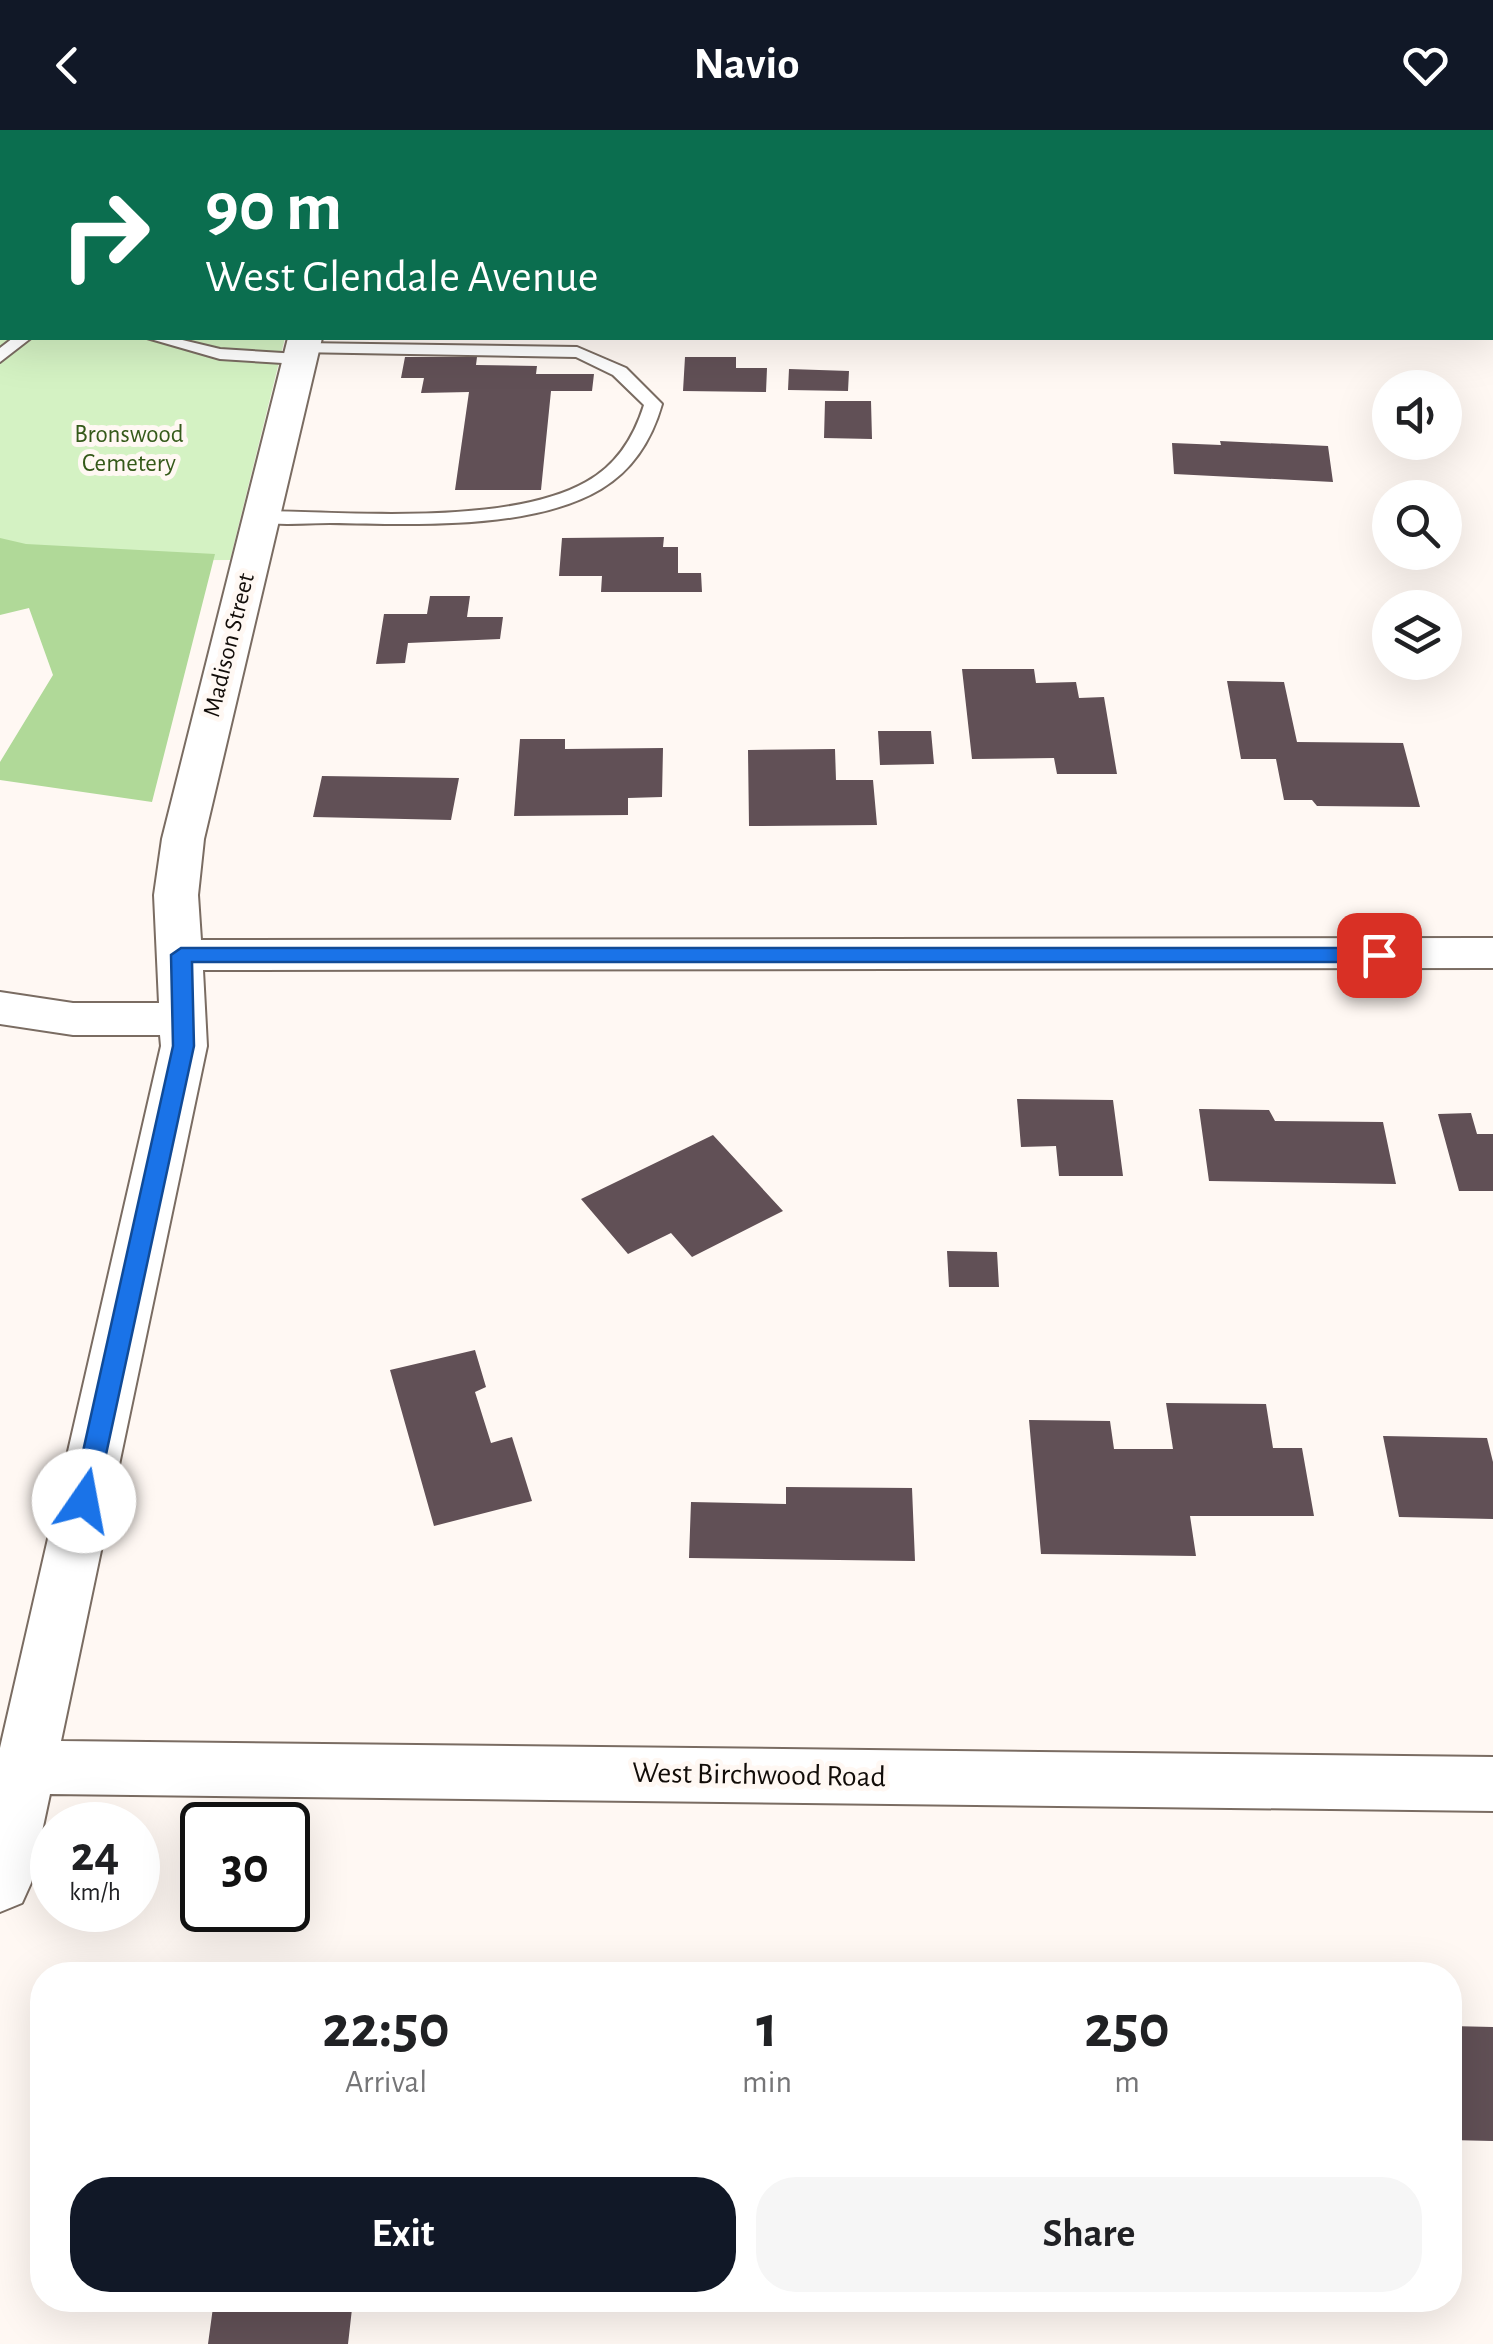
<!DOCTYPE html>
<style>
:root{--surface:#fff;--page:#f6f6f6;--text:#202124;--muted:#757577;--accent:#111827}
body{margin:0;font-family:"Alegreya Sans",sans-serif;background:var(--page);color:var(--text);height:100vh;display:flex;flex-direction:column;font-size:38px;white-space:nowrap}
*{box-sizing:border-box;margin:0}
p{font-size:32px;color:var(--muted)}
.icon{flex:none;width:55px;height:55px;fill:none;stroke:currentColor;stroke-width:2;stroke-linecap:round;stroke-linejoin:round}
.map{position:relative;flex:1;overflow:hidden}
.details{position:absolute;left:30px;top:1832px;width:1432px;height:350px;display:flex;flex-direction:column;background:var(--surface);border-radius:40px;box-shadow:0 10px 40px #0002}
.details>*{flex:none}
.banner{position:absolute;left:0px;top:0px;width:1495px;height:210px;box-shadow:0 10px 40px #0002;background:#0b6e4f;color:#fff;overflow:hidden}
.controls{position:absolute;left:1372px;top:240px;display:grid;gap:20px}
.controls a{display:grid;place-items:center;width:90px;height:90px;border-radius:50%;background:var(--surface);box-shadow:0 10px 40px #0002;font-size:50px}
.speed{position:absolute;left:30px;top:1672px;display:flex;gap:20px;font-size:50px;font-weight:700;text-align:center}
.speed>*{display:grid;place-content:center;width:130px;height:130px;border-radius:50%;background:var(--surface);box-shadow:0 10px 40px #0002;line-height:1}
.speed small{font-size:25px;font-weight:400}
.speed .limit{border:5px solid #111;border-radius:15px;background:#fff;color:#111}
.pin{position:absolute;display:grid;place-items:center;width:85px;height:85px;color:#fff;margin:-42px;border-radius:20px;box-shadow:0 5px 15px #0006}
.me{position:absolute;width:110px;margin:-55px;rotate:12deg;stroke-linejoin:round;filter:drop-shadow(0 0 8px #0008)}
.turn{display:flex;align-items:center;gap:35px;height:210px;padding:0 40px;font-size:45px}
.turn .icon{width:130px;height:130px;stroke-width:2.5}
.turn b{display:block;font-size:70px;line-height:85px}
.eta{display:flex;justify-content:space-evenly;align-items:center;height:170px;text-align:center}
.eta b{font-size:60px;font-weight:700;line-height:70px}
.primary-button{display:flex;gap:20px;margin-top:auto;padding:20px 40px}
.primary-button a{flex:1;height:115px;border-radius:40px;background:var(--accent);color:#fff;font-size:40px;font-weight:700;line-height:115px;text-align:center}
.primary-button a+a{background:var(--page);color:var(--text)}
header{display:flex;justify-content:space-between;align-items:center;height:130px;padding:0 40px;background:var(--accent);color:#fff;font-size:45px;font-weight:700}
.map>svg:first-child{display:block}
.green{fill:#d4f2c3}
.forest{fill:#b0d998}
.building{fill:#615056}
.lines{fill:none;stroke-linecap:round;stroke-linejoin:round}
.lane-casing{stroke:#7a6c62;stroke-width:4}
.street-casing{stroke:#7a6c62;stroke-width:4}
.lane{fill:#fff;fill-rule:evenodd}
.street{fill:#fff;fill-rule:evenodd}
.route{fill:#1a73e8;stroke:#114b97;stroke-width:2.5}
.labels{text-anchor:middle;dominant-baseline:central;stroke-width:10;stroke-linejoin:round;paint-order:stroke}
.far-park-label{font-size:25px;fill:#345919;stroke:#fff8f3}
.far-street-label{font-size:25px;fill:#110c08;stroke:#fff8f3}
.street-label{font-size:30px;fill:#110c08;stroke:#fff8f3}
</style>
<header><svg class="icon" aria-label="back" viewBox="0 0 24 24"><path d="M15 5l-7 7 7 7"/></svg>Navio<svg class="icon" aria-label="heart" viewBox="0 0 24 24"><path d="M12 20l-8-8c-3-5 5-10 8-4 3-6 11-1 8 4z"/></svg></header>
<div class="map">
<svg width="1493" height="2214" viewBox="0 0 1493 2214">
<rect width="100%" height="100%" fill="#fff8f3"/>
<path class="green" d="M0,0H336L2,2V208H285L230,430L0,431Z"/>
<path class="forest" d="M0,408L26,414L215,424L152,672L0,650V632L53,545L29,478L0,485Z"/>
<path class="building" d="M405,227H477L476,235L537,236L536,244H594L592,261H551L541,360H455L469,262L421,263L424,248H401Z
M685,227H736V238H767L766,262L683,261Z
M789,239L849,241L848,261L788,260Z
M825,271H871L872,309L824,308Z
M1220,311L1328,316L1333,352L1174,344L1172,313L1221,315Z
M664,407L663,417H678V443H701L702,462H601L602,446H559L562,408Z
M430,466H470L467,487H503L500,509L408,513L405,533L376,534L384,484H427Z
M962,539H1034L1036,553L1076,552L1079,568L1104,567L1117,644H1057L1054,628L972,629Z
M1227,551L1284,552L1297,612L1403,613L1420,677L1317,676L1312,670H1284L1276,629H1241Z
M878,601H931L934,634L880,635Z
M520,609H565V619L663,618L662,667L628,668V685L514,686Z
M835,619L836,650H873L877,695L749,696L748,620Z
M322,646L459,648L451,690L313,687Z
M1017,969L1113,970L1123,1046H1059L1056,1016L1021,1017Z
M1199,979L1269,980L1275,991L1383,992L1396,1054L1209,1051Z
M1471,983L1477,1004H1493V1061H1459L1438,984Z
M713,1005L783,1081L692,1127L671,1103L628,1124L581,1069Z
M947,1121L997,1122L999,1157H949Z
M475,1220L486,1257L475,1262L491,1313L512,1307L532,1371L434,1396L390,1240Z
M1166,1273L1266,1274L1273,1318H1302L1314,1386H1190L1196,1426L1041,1424L1029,1290L1110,1291L1114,1319H1173Z
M1383,1306L1487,1308L1493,1332V1389L1399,1387Z
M786,1357L912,1358L915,1431L689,1428L691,1372L786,1374Z
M258,1834L516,1835L515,1845H256Z
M1450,1896L1493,1897V2011L1450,2010Z
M214,2170H353L348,2214H208Z"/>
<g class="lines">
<g class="lane-casing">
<path id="lane" d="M122,0H136L137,2H122Z
M0,129L2,130V141L0,140Z
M13,208H31L0,232V218Z
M147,208H174L220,219L299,224L308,229L299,234L220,229Z
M302,213L577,217L626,238L662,274C652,309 633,340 601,359C531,401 410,394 330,393C305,393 277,396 253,391V383L260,381C350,382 508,396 586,352C617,335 634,307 644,275L613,245L576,227L296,222L294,218Z"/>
</g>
<g class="street-casing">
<path id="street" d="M288,208H322L204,709L198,765L201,810L1493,808V838L203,840L207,916L61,1611L1493,1627V1681L50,1664L31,1753L22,1773L0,1782V1618L161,916L160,905H73L0,894V862L73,873H159L154,765L162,709Z"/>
</g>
<use href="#lane" class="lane"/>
<use href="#street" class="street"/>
</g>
<path class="route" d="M181,818H1379L1389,825L1379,832H192L194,916L96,1371L93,1379L84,1382L75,1379L72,1371L173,916L171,825Z"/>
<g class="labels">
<g class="far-park-label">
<text x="129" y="304">Bronswood<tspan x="129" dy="29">Cemetery</tspan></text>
</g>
<g class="far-street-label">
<text transform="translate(229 515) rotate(-76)">Madison Street</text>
</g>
<g class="street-label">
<text transform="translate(759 1645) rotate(1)">West Birchwood Road</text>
</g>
</g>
</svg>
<div class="controls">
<a><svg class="icon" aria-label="sound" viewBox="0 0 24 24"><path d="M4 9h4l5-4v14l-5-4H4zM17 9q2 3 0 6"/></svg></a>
<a><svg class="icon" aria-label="search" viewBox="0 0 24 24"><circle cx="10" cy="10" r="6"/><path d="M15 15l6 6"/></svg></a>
<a><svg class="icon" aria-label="layers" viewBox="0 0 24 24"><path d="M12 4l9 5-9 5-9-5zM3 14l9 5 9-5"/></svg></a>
</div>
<div class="speed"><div>24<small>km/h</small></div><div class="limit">30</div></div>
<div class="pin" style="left:1379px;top:825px;background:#d93025"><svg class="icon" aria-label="arrive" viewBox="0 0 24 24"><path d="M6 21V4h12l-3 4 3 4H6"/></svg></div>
<svg class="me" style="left:84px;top:1371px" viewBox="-20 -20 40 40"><circle r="19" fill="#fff"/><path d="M0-13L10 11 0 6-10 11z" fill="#1a73e8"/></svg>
<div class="banner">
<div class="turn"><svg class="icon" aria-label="right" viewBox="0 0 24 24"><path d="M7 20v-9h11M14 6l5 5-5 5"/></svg><div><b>90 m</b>West Glendale Avenue</div></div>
</div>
<section class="details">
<div class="eta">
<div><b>22:50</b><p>Arrival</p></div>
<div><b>1</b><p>min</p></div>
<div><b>250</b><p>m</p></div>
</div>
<div class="primary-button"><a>Exit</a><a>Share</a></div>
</section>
</div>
